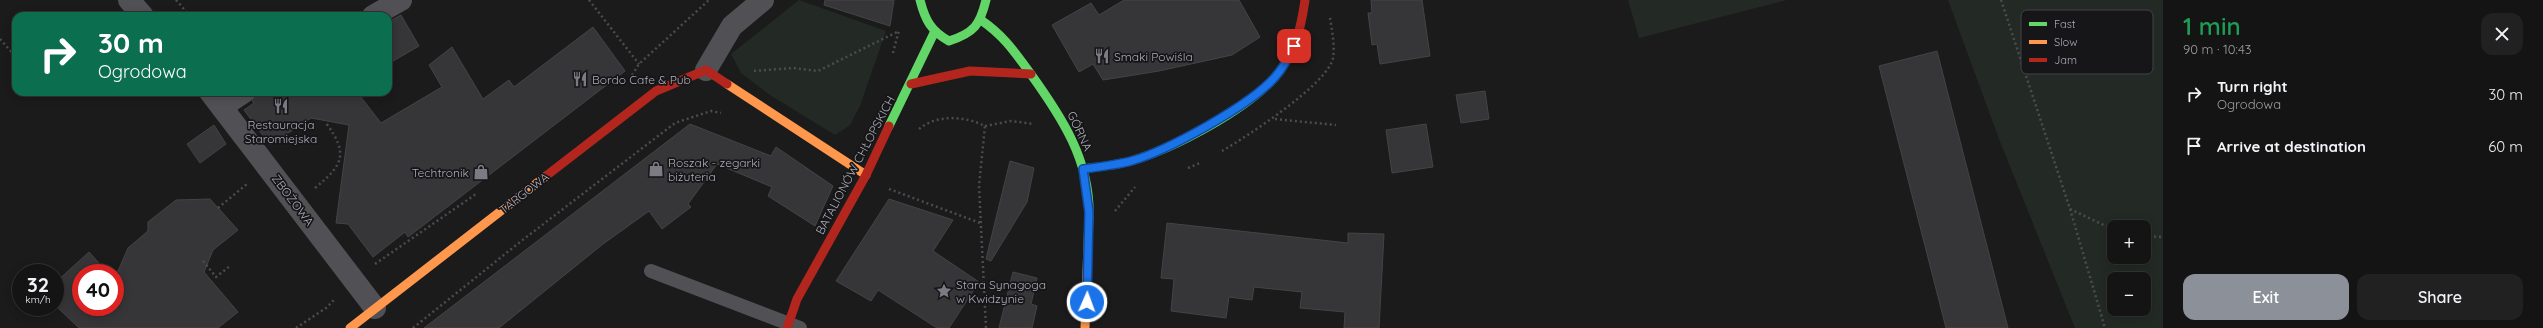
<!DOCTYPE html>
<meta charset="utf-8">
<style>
:root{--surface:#141414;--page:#212122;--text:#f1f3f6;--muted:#9d9ea0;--line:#333334;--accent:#8c9099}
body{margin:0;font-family:Quicksand,sans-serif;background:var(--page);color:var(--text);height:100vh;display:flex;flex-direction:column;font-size:15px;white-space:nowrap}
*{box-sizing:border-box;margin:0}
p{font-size:13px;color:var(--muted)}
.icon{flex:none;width:22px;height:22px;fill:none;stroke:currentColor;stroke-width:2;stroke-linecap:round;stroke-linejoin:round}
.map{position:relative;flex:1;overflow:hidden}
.details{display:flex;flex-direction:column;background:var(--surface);width:380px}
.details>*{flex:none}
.guide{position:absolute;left:12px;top:12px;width:380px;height:84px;border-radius:12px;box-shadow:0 2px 10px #0003,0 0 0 1px var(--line);background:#0b6e4f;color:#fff;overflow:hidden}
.tools{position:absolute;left:2107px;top:220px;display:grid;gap:8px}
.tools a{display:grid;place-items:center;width:44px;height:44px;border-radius:8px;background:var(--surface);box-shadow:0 2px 10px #0003,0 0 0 1px var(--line);font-size:20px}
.speed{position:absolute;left:12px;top:264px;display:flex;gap:8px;font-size:20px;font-weight:700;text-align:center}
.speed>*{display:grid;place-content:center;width:52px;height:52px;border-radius:50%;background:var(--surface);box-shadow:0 2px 10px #0003,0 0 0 1px var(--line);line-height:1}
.speed small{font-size:10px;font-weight:400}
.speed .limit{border:6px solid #d22;background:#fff;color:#111}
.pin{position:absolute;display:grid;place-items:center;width:34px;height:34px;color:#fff;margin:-17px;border-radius:8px;box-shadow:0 2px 6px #0006}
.me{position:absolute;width:44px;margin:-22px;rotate:2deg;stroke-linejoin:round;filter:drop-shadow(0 0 3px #0008)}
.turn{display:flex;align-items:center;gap:14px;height:84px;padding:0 20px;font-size:18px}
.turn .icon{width:52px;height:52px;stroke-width:2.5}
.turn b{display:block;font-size:28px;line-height:34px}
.round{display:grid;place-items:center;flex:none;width:42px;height:42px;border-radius:12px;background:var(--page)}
.head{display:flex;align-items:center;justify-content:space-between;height:68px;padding:0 20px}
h1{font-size:24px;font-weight:600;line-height:30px;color:#1e9e55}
.primary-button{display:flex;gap:8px;margin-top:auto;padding:8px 20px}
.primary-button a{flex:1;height:46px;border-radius:12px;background:var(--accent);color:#fff;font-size:16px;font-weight:600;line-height:46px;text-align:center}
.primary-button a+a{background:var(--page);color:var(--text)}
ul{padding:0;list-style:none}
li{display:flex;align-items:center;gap:12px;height:52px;padding:0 20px}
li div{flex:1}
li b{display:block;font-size:15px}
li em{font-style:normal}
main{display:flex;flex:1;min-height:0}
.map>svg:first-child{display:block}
.green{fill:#232a25;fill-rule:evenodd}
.building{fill:#363537;stroke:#444447}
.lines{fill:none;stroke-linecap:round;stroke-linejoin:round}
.path{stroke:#4c4c50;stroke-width:2.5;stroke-dasharray:2 3;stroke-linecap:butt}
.lane{stroke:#515155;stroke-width:14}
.street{stroke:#515155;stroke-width:22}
.fast{stroke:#63d668;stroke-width:9}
.slow{stroke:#ff974d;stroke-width:9}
.jam{stroke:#b3261e;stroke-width:9}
.route-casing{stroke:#114b97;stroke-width:10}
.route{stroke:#1a73e8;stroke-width:7}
.labels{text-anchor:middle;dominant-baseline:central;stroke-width:3.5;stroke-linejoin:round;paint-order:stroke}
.poi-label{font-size:12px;fill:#adaebb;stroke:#161517;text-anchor:start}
.street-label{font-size:12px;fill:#adaebb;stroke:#161517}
.key{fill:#161517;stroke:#434348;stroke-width:1}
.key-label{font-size:11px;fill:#adaebb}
</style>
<main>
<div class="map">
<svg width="2163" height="328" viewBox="0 0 2163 328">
<rect width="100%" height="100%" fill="#1b1b1b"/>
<path class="green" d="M799,0L886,31L860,106L850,125L835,135L770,95L741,73L731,54Z
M1628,0H1787L1639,38Z
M1948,0H2163V328H2075L1999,139ZM2114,227H2144V257H2114ZM2114,279H2144V309H2114Z"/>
<path class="building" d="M825,0H894L890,26L824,5Z
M1124,0H1239L1260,37L1232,55L1159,71L1103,80L1093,64L1079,72L1052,25L1091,3L1099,15Z
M1371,0H1422L1430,56L1380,64L1377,44L1372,45L1368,13H1372Z
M401,15L419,46L388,64V22Z
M593,27L625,71L408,237L405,232L373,257L348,224L336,223L349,125L311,118L270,145L244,110L254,103L252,101L256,92H357L381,123L442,87L429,65L452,47L483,99L509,80L514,87Z
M1937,51L2008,328H1946L1879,66Z
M1485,91L1489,119L1461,123L1456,95Z
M690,124L771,156L776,147L833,186L815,226L768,196L772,187L717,164L688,204L691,207L662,229L649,211L603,244L499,328H424Z
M1426,124L1433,167L1392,173L1386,130Z
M214,125L226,144L200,163L187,144Z
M1010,161L1034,168L1027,202L991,261L986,259Z
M210,199L238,230L213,250L204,272L238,312L218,328H79L55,305V283L89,252L108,273H81V307H115V278L128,248L148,231V222L176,200Z
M889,199L953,220L933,251L979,282L949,328H937L878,290L871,301L836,281Z
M1167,223L1348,243V233L1384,234L1379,328H1344L1345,312L1300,308L1302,292L1254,287L1252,300L1229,297L1226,318L1171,311L1174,279L1161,278Z
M1013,272L1037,278L1031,304L1037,306L1032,328H999Z"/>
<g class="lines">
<path class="path" d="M176,0L190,16
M589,0L639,64
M2001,0L2070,209L2105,328
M0,39L16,57
M893,53L899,30
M754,71L793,68L818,71L899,31
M632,75L639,64L709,0
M1275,119L1336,125
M985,126L1011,121L1034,124
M919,129C937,114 965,116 985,126L979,186L986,328
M1222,151C1246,137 1328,84 1333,58C1335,46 1332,30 1330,18
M1188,168L1200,163
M315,188C343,165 349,154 326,123
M889,189L980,223
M218,208L247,184
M2070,209L2114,230
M1115,211L1135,187
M2144,236L2163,237
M203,261L216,277L230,266
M375,264L476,194
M296,328L326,308L335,299
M413,328L520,242L675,123L711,111L721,113"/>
<path class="lane" d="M651,271L800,328"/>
<path class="street" d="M129,0L143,16
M373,16L401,0
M706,70L732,26L763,0
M210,92L375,308
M223,106L244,92"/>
<path class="fast" d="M920,0C925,20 931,31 949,41C974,33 980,25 986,0
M981,20C1004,36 1014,51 1030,73C1061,116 1091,161 1089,217
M889,126L934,33
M1083,169C1099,167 1116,165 1131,161C1175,148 1246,110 1276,76"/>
<path class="slow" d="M727,84L866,175
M350,328L546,176
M1085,328L1089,217"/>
<path class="jam" d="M1276,76C1295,54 1301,28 1305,0
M911,84L970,71L1031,74
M546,176L656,91L706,70L727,84
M787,328L797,299L866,175L889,126"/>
</g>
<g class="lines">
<g class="route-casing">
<path id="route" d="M1087,302L1089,212L1083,169C1099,167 1116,165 1131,161C1167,151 1251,105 1275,77C1283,68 1289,57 1294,46"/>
</g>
<use href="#route" class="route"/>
</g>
<defs>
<g id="restaurant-bare" transform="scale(1.2)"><path d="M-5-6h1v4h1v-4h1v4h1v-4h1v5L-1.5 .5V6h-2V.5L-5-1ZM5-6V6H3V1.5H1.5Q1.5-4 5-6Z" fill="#7a7b83" stroke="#161517" stroke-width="2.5" paint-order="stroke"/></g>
<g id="shop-bare" transform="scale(1.2)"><path d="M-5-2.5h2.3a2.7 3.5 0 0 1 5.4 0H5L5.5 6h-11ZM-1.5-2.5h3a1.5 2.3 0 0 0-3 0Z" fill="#7a7b83" stroke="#161517" stroke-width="2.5" paint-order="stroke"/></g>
<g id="sight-bare" transform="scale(1.2)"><path d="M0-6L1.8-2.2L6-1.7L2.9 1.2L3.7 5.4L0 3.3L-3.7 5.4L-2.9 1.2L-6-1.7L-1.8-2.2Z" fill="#7a7b83" stroke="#161517" stroke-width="2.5" paint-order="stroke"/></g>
</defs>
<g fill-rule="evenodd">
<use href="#restaurant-bare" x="1102" y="56"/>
<use href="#restaurant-bare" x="580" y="79"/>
<use href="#restaurant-bare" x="281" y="106"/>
<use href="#shop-bare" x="656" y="169"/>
<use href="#shop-bare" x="481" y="172"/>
<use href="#sight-bare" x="944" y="291"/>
</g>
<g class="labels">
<g class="poi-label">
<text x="1114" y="56">Smaki Powiśla</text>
<text x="592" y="79">Bordo Cafe &amp; Pub</text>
<text x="281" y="124" text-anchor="middle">Restauracja<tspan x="281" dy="14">Staromiejska</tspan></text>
<text x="668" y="162">Roszak - zegarki<tspan x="668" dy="14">biżuteria</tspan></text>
<text x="469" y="172" text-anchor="end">Techtronik</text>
<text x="956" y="284">Stara Synagoga<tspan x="956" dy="14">w Kwidzynie</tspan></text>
</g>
<g class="street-label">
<text transform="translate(1080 131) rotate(65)">GÓRNA</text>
<text transform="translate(855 165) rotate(-62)">BATALIONÓW CHŁOPSKICH</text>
<text transform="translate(524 193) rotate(-38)">TARGOWA</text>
<text transform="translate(293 200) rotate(53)">ZBOŻOWA</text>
</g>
</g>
<rect x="2021" y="10" width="132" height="64" rx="6" class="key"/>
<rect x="2029" y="22" width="18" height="4" fill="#63d668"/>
<rect x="2029" y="40" width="18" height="4" fill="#ff974d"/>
<rect x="2029" y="58" width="18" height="4" fill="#b3261e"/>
<g class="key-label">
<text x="2054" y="28">Fast</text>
<text x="2054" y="46">Slow</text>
<text x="2054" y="64">Jam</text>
</g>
</svg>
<div class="tools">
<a>+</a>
<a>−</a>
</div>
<div class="speed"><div>32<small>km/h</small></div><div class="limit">40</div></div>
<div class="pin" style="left:1294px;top:46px;background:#d93025"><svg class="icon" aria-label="arrive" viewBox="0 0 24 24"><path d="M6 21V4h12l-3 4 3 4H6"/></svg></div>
<svg class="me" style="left:1087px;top:302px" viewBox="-20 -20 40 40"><circle r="17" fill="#1a73e8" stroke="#fff" stroke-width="3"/><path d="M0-11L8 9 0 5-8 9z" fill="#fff"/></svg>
<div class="guide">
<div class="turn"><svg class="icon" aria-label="right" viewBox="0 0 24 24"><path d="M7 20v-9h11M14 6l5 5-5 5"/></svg><div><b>30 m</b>Ogrodowa</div></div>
</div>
</div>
<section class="details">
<div class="head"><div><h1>1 min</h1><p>90 m · 10:43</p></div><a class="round"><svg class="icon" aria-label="close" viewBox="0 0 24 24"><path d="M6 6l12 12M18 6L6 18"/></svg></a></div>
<ul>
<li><svg class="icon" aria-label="right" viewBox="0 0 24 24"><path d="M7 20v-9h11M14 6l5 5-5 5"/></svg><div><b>Turn right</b><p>Ogrodowa</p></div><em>30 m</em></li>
<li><svg class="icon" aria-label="arrive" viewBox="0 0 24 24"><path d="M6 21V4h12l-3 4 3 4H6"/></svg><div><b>Arrive at destination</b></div><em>60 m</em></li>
</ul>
<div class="primary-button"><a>Exit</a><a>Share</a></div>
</section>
</main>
